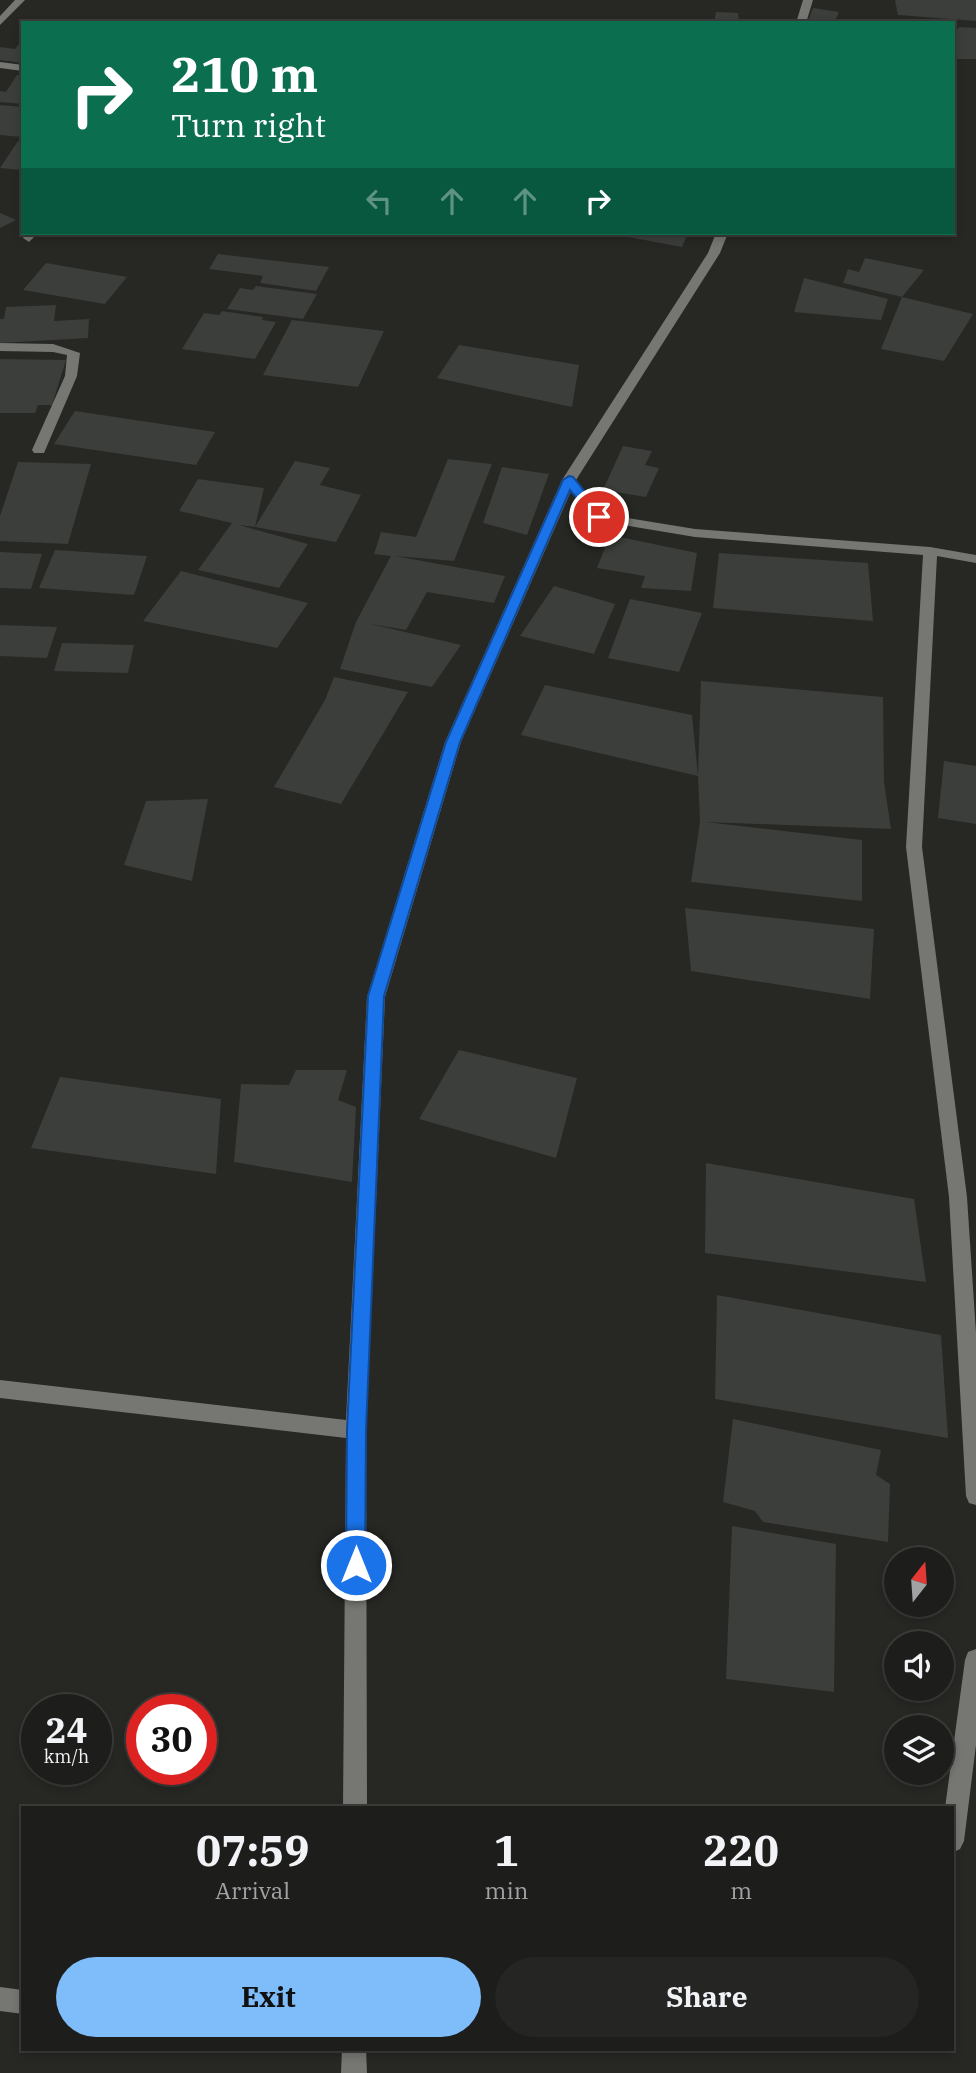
<!DOCTYPE html>
<style>
:root{--surface:#1d1d1b;--page:#252624;--text:#f1f3f6;--muted:#a0a2a3;--line:#3b3b3a;--accent:#7ebdf9}
body{margin:0;font-family:"IBM Plex Serif",serif;background:var(--page);color:var(--text);height:100vh;display:flex;flex-direction:column;font-size:26px;white-space:nowrap}
*{box-sizing:border-box;margin:0}
p{font-size:23px;color:var(--muted)}
.icon{flex:none;width:38px;height:38px;fill:none;stroke:currentColor;stroke-width:2;stroke-linecap:round;stroke-linejoin:round}
.map{position:relative;flex:1;overflow:hidden}
.sheet{position:absolute;left:21px;top:1806px;width:933px;height:245px;display:flex;flex-direction:column;background:var(--surface);border-radius:0px;box-shadow:0 4px 10px #0003,0 0 0 2px var(--line)}
.sheet>*{flex:none}
.banner{position:absolute;left:21px;top:21px;width:934px;height:214px;border-radius:0px;box-shadow:0 4px 10px #0003,0 0 0 2px var(--line);background:#0b6e4f;color:#fff;overflow:hidden}
.needle{width:46px;rotate:17deg}
.buttons{position:absolute;left:884px;top:1547px;display:grid;gap:14px}
.buttons a{display:grid;place-items:center;width:70px;height:70px;border-radius:50%;background:var(--surface);box-shadow:0 4px 10px #0003,0 0 0 2px var(--line);font-size:35px}
.speed{position:absolute;left:21px;top:1694px;display:flex;gap:14px;font-size:35px;font-weight:700;text-align:center}
.speed>*{display:grid;place-content:center;width:91px;height:91px;border-radius:50%;background:var(--surface);box-shadow:0 4px 10px #0003,0 0 0 2px var(--line);line-height:1}
.speed small{font-size:18px;font-weight:400}
.speed .limit{border:10px solid #d22;background:#fff;color:#111}
.pin{position:absolute;display:grid;place-items:center;width:60px;height:60px;color:#fff;margin:-30px;border:4px solid #fff;border-radius:50%;box-shadow:0 2px 7px #0007}
.me{position:absolute;width:77px;margin:-38px;rotate:0deg;stroke-linejoin:round;filter:drop-shadow(0 0 5px #0008)}
.turn{display:flex;align-items:center;gap:24px;height:147px;padding:0 35px;font-size:32px}
.turn .icon{width:91px;height:91px;stroke-width:2.5}
.turn b{display:block;font-size:49px;line-height:60px}
.lanes{display:flex;align-items:center;height:66px;padding:0 35px;background:#0003;justify-content:center;gap:35px;direction:ltr}
.lanes .off{opacity:.35}
.eta{display:flex;justify-content:space-evenly;align-items:center;height:119px;text-align:center}
.eta b{font-size:42px;font-weight:700;line-height:49px}
.primary-button{display:flex;gap:14px;margin-top:auto;padding:14px 35px}
.primary-button a{flex:1;height:80px;border-radius:42px;background:var(--accent);color:#111;font-size:28px;font-weight:700;line-height:80px;text-align:center}
.primary-button a+a{background:var(--page);color:var(--text)}
.map>svg:first-child{display:block}
.building{fill:#3c3e3b}
.lines{fill:none;stroke-linecap:round;stroke-linejoin:round}
.street{fill:#767673;fill-rule:evenodd}
.route{fill:#1a73e8;stroke:#114b97;stroke-width:2}
</style>
<div class="map">
<svg width="976" height="2073" viewBox="0 0 976 2073">
<rect width="100%" height="100%" fill="#272724"/>
<path class="building" d="M895,0H976V21L898,15Z
M813,8L839,12L834,23H807Z
M716,12L738,13L739,23H714Z
M960,27L976,28V59H954V31Z
M23,39V63L0,60V47L15,49Z
M17,75H23V104L0,102V91L6,92Z
M0,105L23,107L22,137L0,135Z
M18,141L23,142V170L0,168Z
M0,213L16,220L0,228Z
M607,233H688L682,247Z
M218,254L329,267L316,291L260,283L263,276L209,269Z
M865,258L924,270L902,297L843,283L848,269L859,272Z
M46,263L127,277L105,304L23,290Z
M804,278L888,299L881,320L794,312Z
M256,286L317,294L303,319L227,309L240,288L253,290Z
M902,297L973,314L944,361L881,349Z
M56,305L54,321L89,319L88,338L0,343V319H4L6,307Z
M222,311L263,317L262,320L276,322L255,359L182,349L204,313L219,315Z
M292,320L384,331L358,387L263,375Z
M459,345L579,365L572,407L437,378Z
M0,359L66,360L52,405H38L35,413H0Z
M75,411L215,432L196,465L54,444Z
M623,446L652,451L645,465L659,468L646,497L603,490Z
M448,459L492,464L454,561L395,556L505,576L494,603L427,592L406,630L371,624L461,645L432,687L340,669L356,622L391,556L374,554L381,532L416,537Z
M295,461L330,468L320,485L361,495L336,542L255,527Z
M18,462L91,464L68,544L0,541V516Z
M502,467L549,474L527,535L483,523Z
M198,479L264,488L255,527L239,525L308,544L279,588L198,570L232,523L179,511Z
M610,535L697,553L691,591L641,588L645,576L597,568Z
M55,550L147,556L134,595L39,588Z
M0,552L42,554L31,589L0,588Z
M719,553L868,563L873,621L713,608Z
M181,571L308,603L277,648L143,621Z
M554,586L615,604L594,654L520,636Z
M630,599L702,613L679,672L608,658Z
M0,625L57,627L47,658L0,656Z
M62,643L134,645L128,673L54,671Z
M334,677L408,692L341,804L274,787L325,700Z
M701,681L883,697L884,782L891,829L706,822L862,840V901L691,882L700,822L698,776L521,735L545,685L692,715L698,776Z
M944,761L976,766V824L938,818Z
M208,799L192,881L124,865L146,801Z
M685,908L874,929L870,999L691,971Z
M459,1050L577,1078L556,1158L419,1119Z
M296,1070H347L338,1100L356,1107L352,1182L234,1162L241,1084L289,1085Z
M60,1077L221,1099L216,1174L31,1148Z
M706,1163L914,1199L926,1282L705,1253Z
M717,1295L941,1335L948,1438L715,1399Z
M733,1419L881,1450L876,1475L890,1484L888,1542L763,1522L755,1511L723,1502Z
M732,1526L836,1544L834,1692L726,1679Z"/>
<g class="lines">
<path class="street" d="M15,0H25L0,25V16Z
M803,0H813L806,23H796Z
M0,62L23,65V71L0,68Z
M26,233H38L29,242L23,238Z
M716,233H728L720,253L576,480L603,514L695,529L930,547L976,555V563L937,556L922,847L967,1197L976,1333V1505L969,1503L966,1496L949,1197L906,847L923,555L695,537L599,521L594,520L571,491L461,742L385,997L366,1430L367,1808H343L346,1438L0,1398V1380L346,1420L367,997L445,742L562,480L708,253Z
M0,343L53,344L80,353L77,376L44,453H34L32,450L65,376L67,355L53,352L0,351Z
M976,1649V1745L964,1841L960,1849L952,1853V1808H945L965,1660L968,1652Z
M0,1987L23,1990V2014L0,2011Z
M342,2049H366L367,2073H341Z"/>
</g>
<path class="route" d="M569,476L573,477L605,517L595,520L570,490L460,742L384,996L366,1430L365,1565L363,1571L356,1574L349,1571L346,1565L347,1430L368,996L446,742L563,480Z"/>
</svg>
<div class="buttons">
<a><svg class="needle" viewBox="-14 -14 28 28"><path d="M0-13l5 13h-10z" fill="#e53935"/><path d="M0 13l5-13h-10z" fill="#a0a2a3"/></svg></a>
<a><svg class="icon" aria-label="sound" viewBox="0 0 24 24"><path d="M4 9h4l5-4v14l-5-4H4zM17 9q2 3 0 6"/></svg></a>
<a><svg class="icon" aria-label="layers" viewBox="0 0 24 24"><path d="M12 4l9 5-9 5-9-5zM3 14l9 5 9-5"/></svg></a>
</div>
<div class="speed"><div>24<small>km/h</small></div><div class="limit">30</div></div>
<div class="pin" style="left:599px;top:517px;background:#d93025"><svg class="icon" aria-label="arrive" viewBox="0 0 24 24"><path d="M6 21V4h12l-3 4 3 4H6"/></svg></div>
<svg class="me" style="left:356px;top:1565px" viewBox="-20 -20 40 40"><circle r="17" fill="#1a73e8" stroke="#fff" stroke-width="3"/><path d="M0-11L8 9 0 5-8 9z" fill="#fff"/></svg>
<div class="banner">
<div class="turn"><svg class="icon" aria-label="right" viewBox="0 0 24 24"><path d="M7 20v-9h11M14 6l5 5-5 5"/></svg><div><b>210 m</b>Turn right</div></div>
<div class="lanes"><svg class="icon off" aria-label="left" viewBox="0 0 24 24"><path d="M17 20v-9H6M10 6l-5 5 5 5"/></svg><svg class="icon off" aria-label="ahead" viewBox="0 0 24 24"><path d="M12 20V5M6 11l6-6 6 6"/></svg><svg class="icon off" aria-label="ahead" viewBox="0 0 24 24"><path d="M12 20V5M6 11l6-6 6 6"/></svg><svg class="icon" aria-label="right" viewBox="0 0 24 24"><path d="M7 20v-9h11M14 6l5 5-5 5"/></svg></div>
</div>
<section class="sheet">
<div class="eta">
<div><b>07:59</b><p>Arrival</p></div>
<div><b>1</b><p>min</p></div>
<div><b>220</b><p>m</p></div>
</div>
<div class="primary-button"><a>Exit</a><a>Share</a></div>
</section>
</div>
